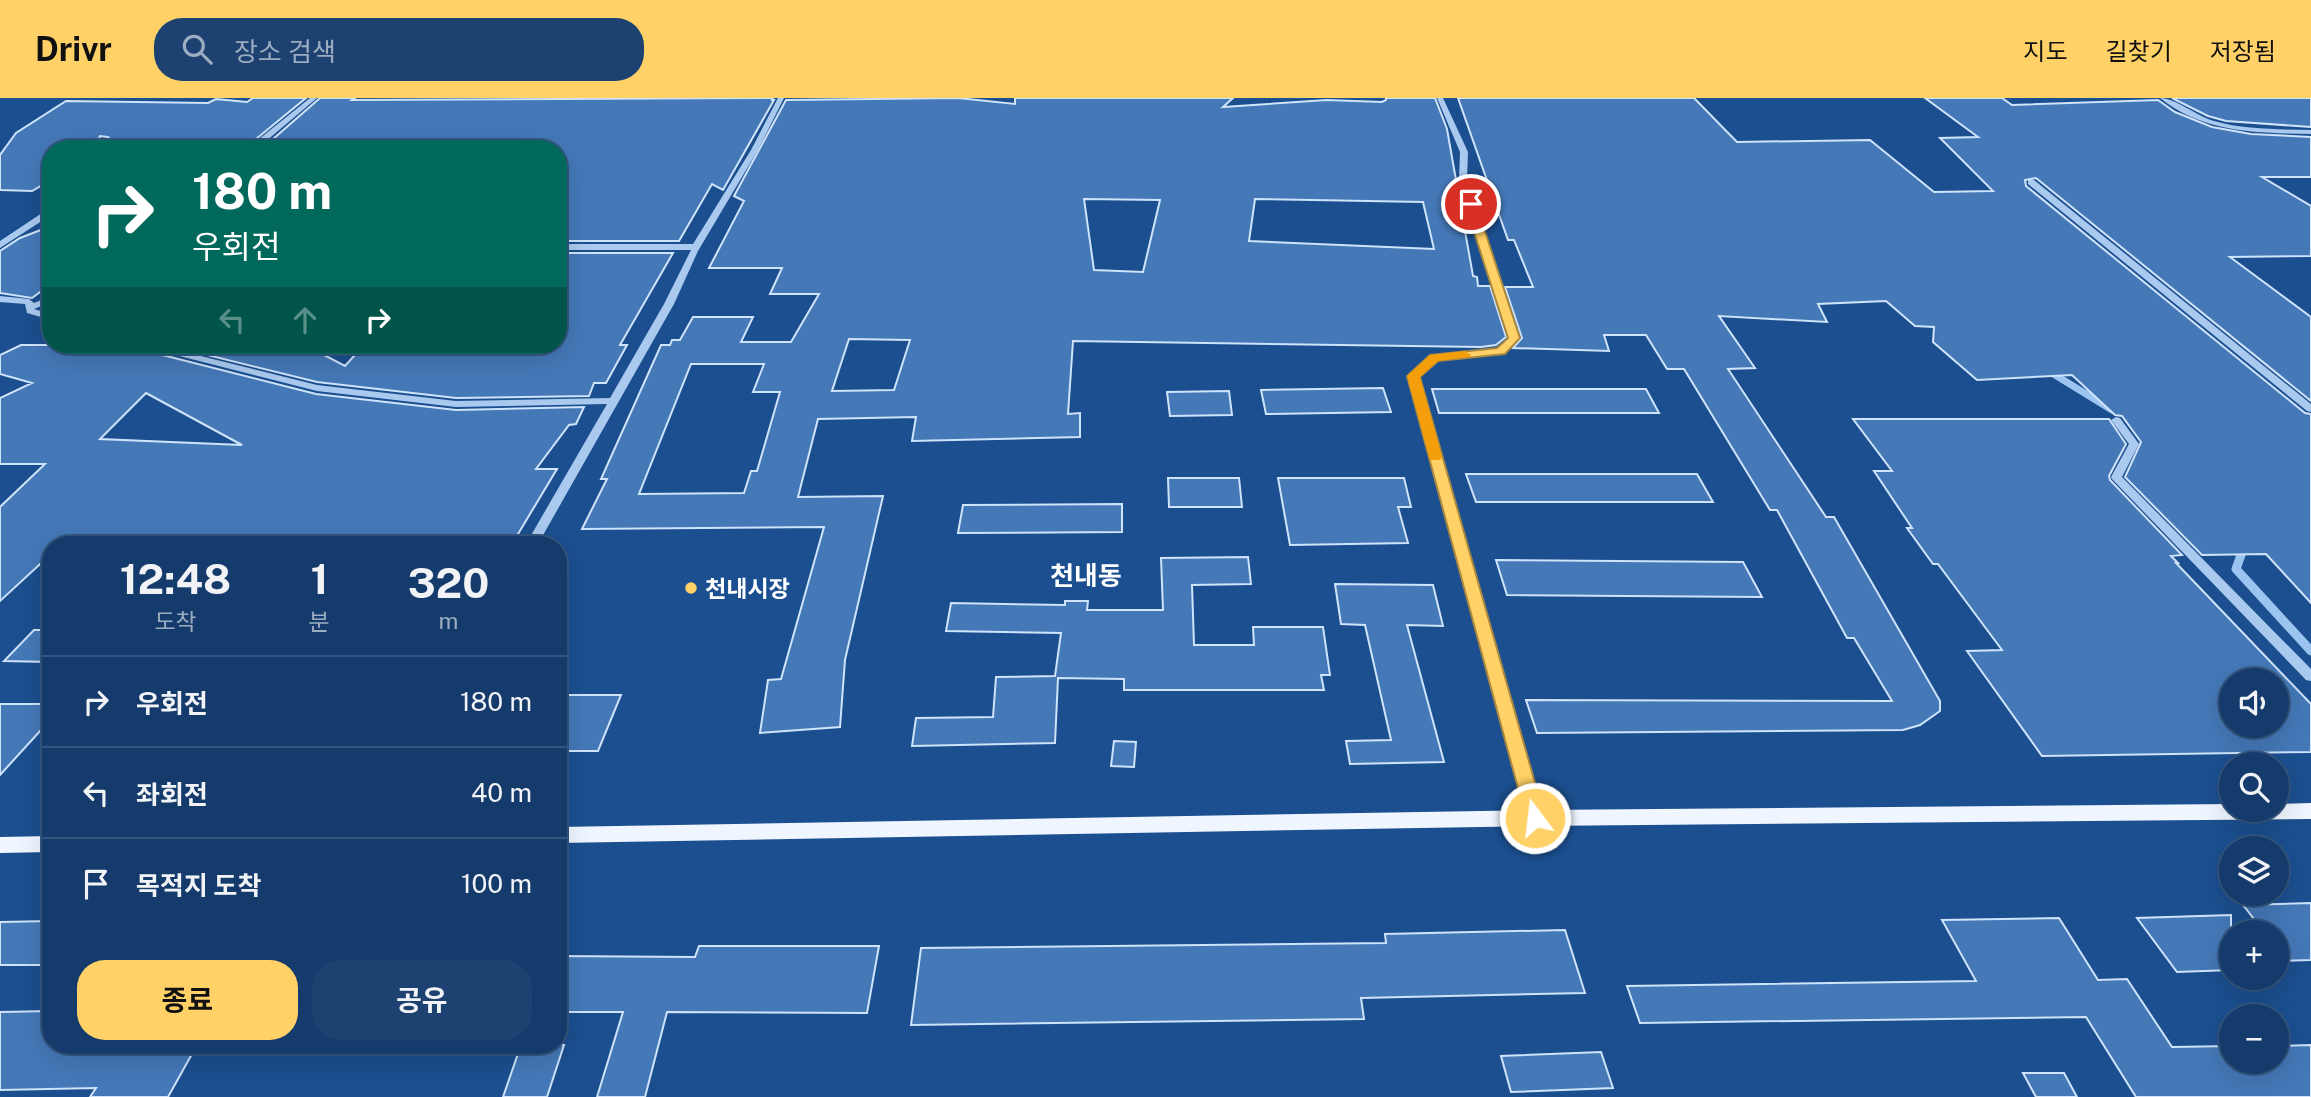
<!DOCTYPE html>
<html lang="ko">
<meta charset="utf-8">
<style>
:root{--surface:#143b6b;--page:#1d4271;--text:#f1f3f6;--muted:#9dadc1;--line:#33557e;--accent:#ffd166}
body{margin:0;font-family:"Public Sans","Noto Sans KR",sans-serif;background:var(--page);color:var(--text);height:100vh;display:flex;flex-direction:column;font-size:26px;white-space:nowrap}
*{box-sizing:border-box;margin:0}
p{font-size:23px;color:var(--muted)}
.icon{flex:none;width:38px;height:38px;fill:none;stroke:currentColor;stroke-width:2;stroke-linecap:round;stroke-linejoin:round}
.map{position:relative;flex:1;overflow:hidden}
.drawer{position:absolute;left:42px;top:438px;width:525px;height:518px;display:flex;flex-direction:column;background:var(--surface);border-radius:28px;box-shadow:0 7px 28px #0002,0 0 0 2px var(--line)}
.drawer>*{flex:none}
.hud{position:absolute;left:42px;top:42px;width:525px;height:214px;border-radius:28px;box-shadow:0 7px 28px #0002,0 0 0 2px var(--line);background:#00695c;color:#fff;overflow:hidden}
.tools{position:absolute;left:2219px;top:570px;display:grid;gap:14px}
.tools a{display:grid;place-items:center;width:70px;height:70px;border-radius:50%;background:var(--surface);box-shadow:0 7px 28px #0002,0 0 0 2px var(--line);font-size:35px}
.pin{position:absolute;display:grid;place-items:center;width:60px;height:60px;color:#fff;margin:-30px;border:4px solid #fff;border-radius:50%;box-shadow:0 2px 7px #0007}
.me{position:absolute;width:77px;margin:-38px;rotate:345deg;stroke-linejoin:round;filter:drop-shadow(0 0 5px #0008)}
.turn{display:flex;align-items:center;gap:24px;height:147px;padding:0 35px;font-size:32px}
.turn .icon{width:91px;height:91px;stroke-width:2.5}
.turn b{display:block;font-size:49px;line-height:60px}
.lanes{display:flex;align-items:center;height:66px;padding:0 35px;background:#0003;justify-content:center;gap:35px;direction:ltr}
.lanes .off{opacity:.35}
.eta{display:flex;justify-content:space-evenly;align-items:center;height:119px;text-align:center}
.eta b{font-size:42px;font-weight:700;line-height:49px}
.action{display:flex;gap:14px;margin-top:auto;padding:14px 35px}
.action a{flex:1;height:80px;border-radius:28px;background:var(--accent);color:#111;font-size:28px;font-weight:700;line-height:80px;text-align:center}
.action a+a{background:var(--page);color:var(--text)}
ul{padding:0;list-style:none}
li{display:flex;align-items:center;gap:21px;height:91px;padding:0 35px;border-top:2px solid var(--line)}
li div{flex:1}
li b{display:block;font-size:26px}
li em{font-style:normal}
header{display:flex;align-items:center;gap:42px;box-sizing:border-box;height:98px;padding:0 35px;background:var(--accent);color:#111}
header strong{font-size:33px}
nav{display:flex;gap:38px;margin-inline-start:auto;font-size:24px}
.search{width:490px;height:63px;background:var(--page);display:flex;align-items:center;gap:18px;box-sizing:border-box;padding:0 24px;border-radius:28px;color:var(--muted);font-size:26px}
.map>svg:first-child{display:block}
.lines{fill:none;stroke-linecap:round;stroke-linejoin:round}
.stream-far1{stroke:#9cc4f0;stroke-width:7}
.stream{stroke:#9cc4f0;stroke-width:9}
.building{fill:#4478b7;stroke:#cfe3fa;stroke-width:2;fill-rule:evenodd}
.minor{fill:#a9c9ee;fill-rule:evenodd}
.major{fill:#f0f6ff;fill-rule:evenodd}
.route{fill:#ffd166;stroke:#a68842;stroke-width:2}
.slow{fill:#f59e0b}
.poi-dot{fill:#ffd166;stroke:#1b4f8f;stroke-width:2.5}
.labels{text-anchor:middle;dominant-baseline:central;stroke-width:6;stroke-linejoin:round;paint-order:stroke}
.poi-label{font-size:23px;font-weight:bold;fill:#fff;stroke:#1b4f8f;text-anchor:start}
.quarter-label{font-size:26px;font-weight:bold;fill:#fff;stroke:#1b4f8f}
</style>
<header>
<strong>Drivr</strong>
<div class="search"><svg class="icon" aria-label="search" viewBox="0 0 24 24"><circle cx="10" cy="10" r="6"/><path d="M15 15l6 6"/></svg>장소 검색</div>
<nav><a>지도</a><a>길찾기</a><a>저장됨</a></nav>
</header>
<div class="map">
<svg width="2311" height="999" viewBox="0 0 2311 999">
<rect width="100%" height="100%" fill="#1b4f8f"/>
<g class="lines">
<path class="stream-far1" d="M2047,272L2112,312"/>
<path class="stream" d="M2234,447L2241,457L2236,471L2311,553"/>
</g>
<path class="building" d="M253,0H306L256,41H204L187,51H120L108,39L100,38L97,45L103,51H51V82L32,93L0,92V57L16,35L66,3L208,5L216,1L247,4Z
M320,0H355L352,2L773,0L772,2H774L723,92L712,86L679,143H558V51H491L494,47L326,45L332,41H273Z
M958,0L1015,6V0H1233L1223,9L1327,2L1382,4L1386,2V0H1435L1447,31L1473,178L1477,179L1478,188H1490L1506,239L1496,247L1481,249L1073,243L1068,316L1080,315V339L912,343L916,319L818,321L798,399L883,398L845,562L840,629L760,635L768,582L781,581L824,429L582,431L607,381H601L661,247H670L672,242H680L693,219H753L741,244H791L819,196H770L782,170H709L744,103L734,98L786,2ZM1084,101L1160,102L1143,174L1094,172ZM1255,101L1423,104L1434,151L1249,143ZM849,241L910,242L894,292L832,293ZM691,266H764L753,294H780L757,373H751L744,395L639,396Z
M1458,0H1694L1737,44L1870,42L1934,94L1993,93L1940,40L1978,39L1925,0H2002L2012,7L2158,2L2175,14L2212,29L2251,36L2311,39V79H2262L2311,108V158L2230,159L2311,219V303L2036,80L2025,82L2026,88L2305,315L2311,316V505L2266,456L2202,457L2125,379L2141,344L2122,318L2115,317L2072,277L1977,282L1933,244L1934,229L1915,228L1886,203L1818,206L1827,224L1719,218L1755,270L1728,271L1826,419H1834L1940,603V613L1920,627L1903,632L1537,635L1526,602L1892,603L1854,540H1847L1777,412H1770L1684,271H1667L1646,237H1604L1609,253L1513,250L1522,240L1505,189H1533L1514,142H1508Z
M2172,0H2311V29L2226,23L2208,18Z
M51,128V186L32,200L0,195V153L20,140Z
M558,155H673L620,247H627L606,285H594L589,298L456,300L317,284L167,247H305L345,268L363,248L558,247Z
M21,247H139L143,252L316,296L456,312L584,309L576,326L569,327L536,371H557L512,446H300L66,442L61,446H51V456L0,503V409L45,366H0V300L32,285L0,276V257ZM146,295L242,347L100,341Z
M1383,290L1391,314L1266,316L1261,292Z
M1432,291H1646L1659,315H1439Z
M1229,293L1232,317L1170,318L1167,294Z
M1853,321H2109L2126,346L2109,378L2110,382L2182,457L2171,458L2178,465H2176L2311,606V654L2042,658L1967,553L2002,552L1938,466H1933L1907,430H1912L1874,373H1892ZM2231,583H2277V628H2231Z
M1466,376H1697L1713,404H1476Z
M1168,380H1239L1242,409H1169Z
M1278,380H1404L1411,409H1398L1408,445L1290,447Z
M1122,406V434L958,435L963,407Z
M1248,459L1251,486L1192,487L1194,547H1254L1253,529H1323L1330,577H1321L1324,592H1124V581L1058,580L1055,645L912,648L916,620L993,619L996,579L1055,578L1061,535L946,533L951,505L1065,507V503H1088L1087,512H1163L1161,460Z
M1496,462L1743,464L1762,499L1507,497Z
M1335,486L1433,487L1443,528L1407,527L1444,664L1350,666L1346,643L1391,642L1365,527L1341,526Z
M34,532H51V564L4,563Z
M558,597H621L598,653H558Z
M0,606H51V621L0,677Z
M1114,643L1136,644L1134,669L1111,668Z
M2311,805V862L2277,863V835H2265L2243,807Z
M2231,817V872L2177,874L2137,820Z
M2059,820L2098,882L2127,881L2172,949L2231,948V964H2277V948L2311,947V999H2136L2086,919L1640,925L1627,888L1976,883L1942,822Z
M51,823V867H0V824Z
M1565,832L1585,895L1361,900L1364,921L911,927L921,850L1386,845L1385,836Z
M699,848H879L867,915L667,914L645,999H597L623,914H558V858L695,859Z
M51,913V947H197L168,999H90L96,990L0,992V914Z
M521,947H564L547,999H503Z
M1601,954L1613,990L1511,994L1501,958Z
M2023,975H2064L2077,999H2036Z"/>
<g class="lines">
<path class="minor" d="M310,0H317L265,44L264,47L274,51L257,50L259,41Z
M778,0H784L758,52L698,153L674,206L538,446H526L607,306L456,309L317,293L144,249L142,247H157L317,287L456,303L610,300L664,206L691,152H558V146H693L751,52Z
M1437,0H1443L1468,54L1467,82L1519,241L1503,255L1437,263L1418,279L1542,720L1540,724L1535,725L1530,724L1528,720L1408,278L1431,258L1497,250L1509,240L1459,82L1460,54Z
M2160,0C2176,0 2196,18 2214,23C2245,32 2279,31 2311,32V36C2258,35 2203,35 2160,0Z
M100,41H106L117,51H108L100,45Z
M2028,82H2034L2311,306V314L2307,313L2028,86Z
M48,111H51V117L0,150V143Z
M0,198L29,201L34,205L51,198V204L34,211L51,216V222L27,215L25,206L0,204Z
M2116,319L2120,320L2139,346L2122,379L2311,571V583L2306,582L2112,381L2111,379L2129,346L2111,322Z"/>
<path class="major" d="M2311,705V721L1535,728L558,745V729L1535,712L2231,706V712H2277V706Z
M51,738V754L0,755V739Z"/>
</g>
<path class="route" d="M1471,102L1476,106L1520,240L1505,256L1438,263L1420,279L1545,720L1542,725H1529L1526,720L1407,278L1430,257L1497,250L1508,240L1465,106Z"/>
<path class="slow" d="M1465,253L1471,257L1469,259L1438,263L1420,279L1442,359L1440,362H1430L1407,278L1430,257Z"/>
<circle class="poi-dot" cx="691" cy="490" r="7"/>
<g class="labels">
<g class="poi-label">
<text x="705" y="490">천내시장</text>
</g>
<g class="quarter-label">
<text x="1086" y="477">천내동</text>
</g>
</g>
</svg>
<div class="tools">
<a><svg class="icon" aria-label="sound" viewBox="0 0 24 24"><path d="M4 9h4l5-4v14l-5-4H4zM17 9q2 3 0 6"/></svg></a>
<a><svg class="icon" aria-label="search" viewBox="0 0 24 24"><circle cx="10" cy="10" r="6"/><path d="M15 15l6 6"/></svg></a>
<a><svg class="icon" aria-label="layers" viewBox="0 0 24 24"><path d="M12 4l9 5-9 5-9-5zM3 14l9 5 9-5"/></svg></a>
<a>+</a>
<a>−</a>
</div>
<div class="pin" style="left:1471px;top:106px;background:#d93025"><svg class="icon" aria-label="arrive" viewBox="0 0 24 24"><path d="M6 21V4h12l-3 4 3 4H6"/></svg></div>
<svg class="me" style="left:1535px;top:720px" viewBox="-20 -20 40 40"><circle r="17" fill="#ffd166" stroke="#fff" stroke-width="3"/><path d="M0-11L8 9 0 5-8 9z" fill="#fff"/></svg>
<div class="hud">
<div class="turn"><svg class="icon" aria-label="right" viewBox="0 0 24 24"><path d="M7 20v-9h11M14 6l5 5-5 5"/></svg><div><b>180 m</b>우회전</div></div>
<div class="lanes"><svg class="icon off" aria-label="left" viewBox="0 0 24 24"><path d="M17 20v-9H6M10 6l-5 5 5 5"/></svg><svg class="icon off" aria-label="ahead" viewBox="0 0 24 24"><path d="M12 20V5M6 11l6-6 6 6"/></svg><svg class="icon" aria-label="right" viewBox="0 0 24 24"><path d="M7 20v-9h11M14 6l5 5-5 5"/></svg></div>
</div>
<section class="drawer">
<div class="eta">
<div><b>12:48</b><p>도착</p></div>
<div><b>1</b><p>분</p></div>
<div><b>320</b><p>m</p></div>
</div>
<ul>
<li><svg class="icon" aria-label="right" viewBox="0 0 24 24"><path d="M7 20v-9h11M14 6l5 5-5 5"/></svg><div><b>우회전</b></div><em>180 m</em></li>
<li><svg class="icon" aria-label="left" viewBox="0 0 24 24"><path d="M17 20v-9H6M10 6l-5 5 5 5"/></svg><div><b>좌회전</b></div><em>40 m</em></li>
<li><svg class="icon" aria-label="arrive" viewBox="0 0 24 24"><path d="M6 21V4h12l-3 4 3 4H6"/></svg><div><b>목적지 도착</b></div><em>100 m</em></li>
</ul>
<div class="action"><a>종료</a><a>공유</a></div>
</section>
</div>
